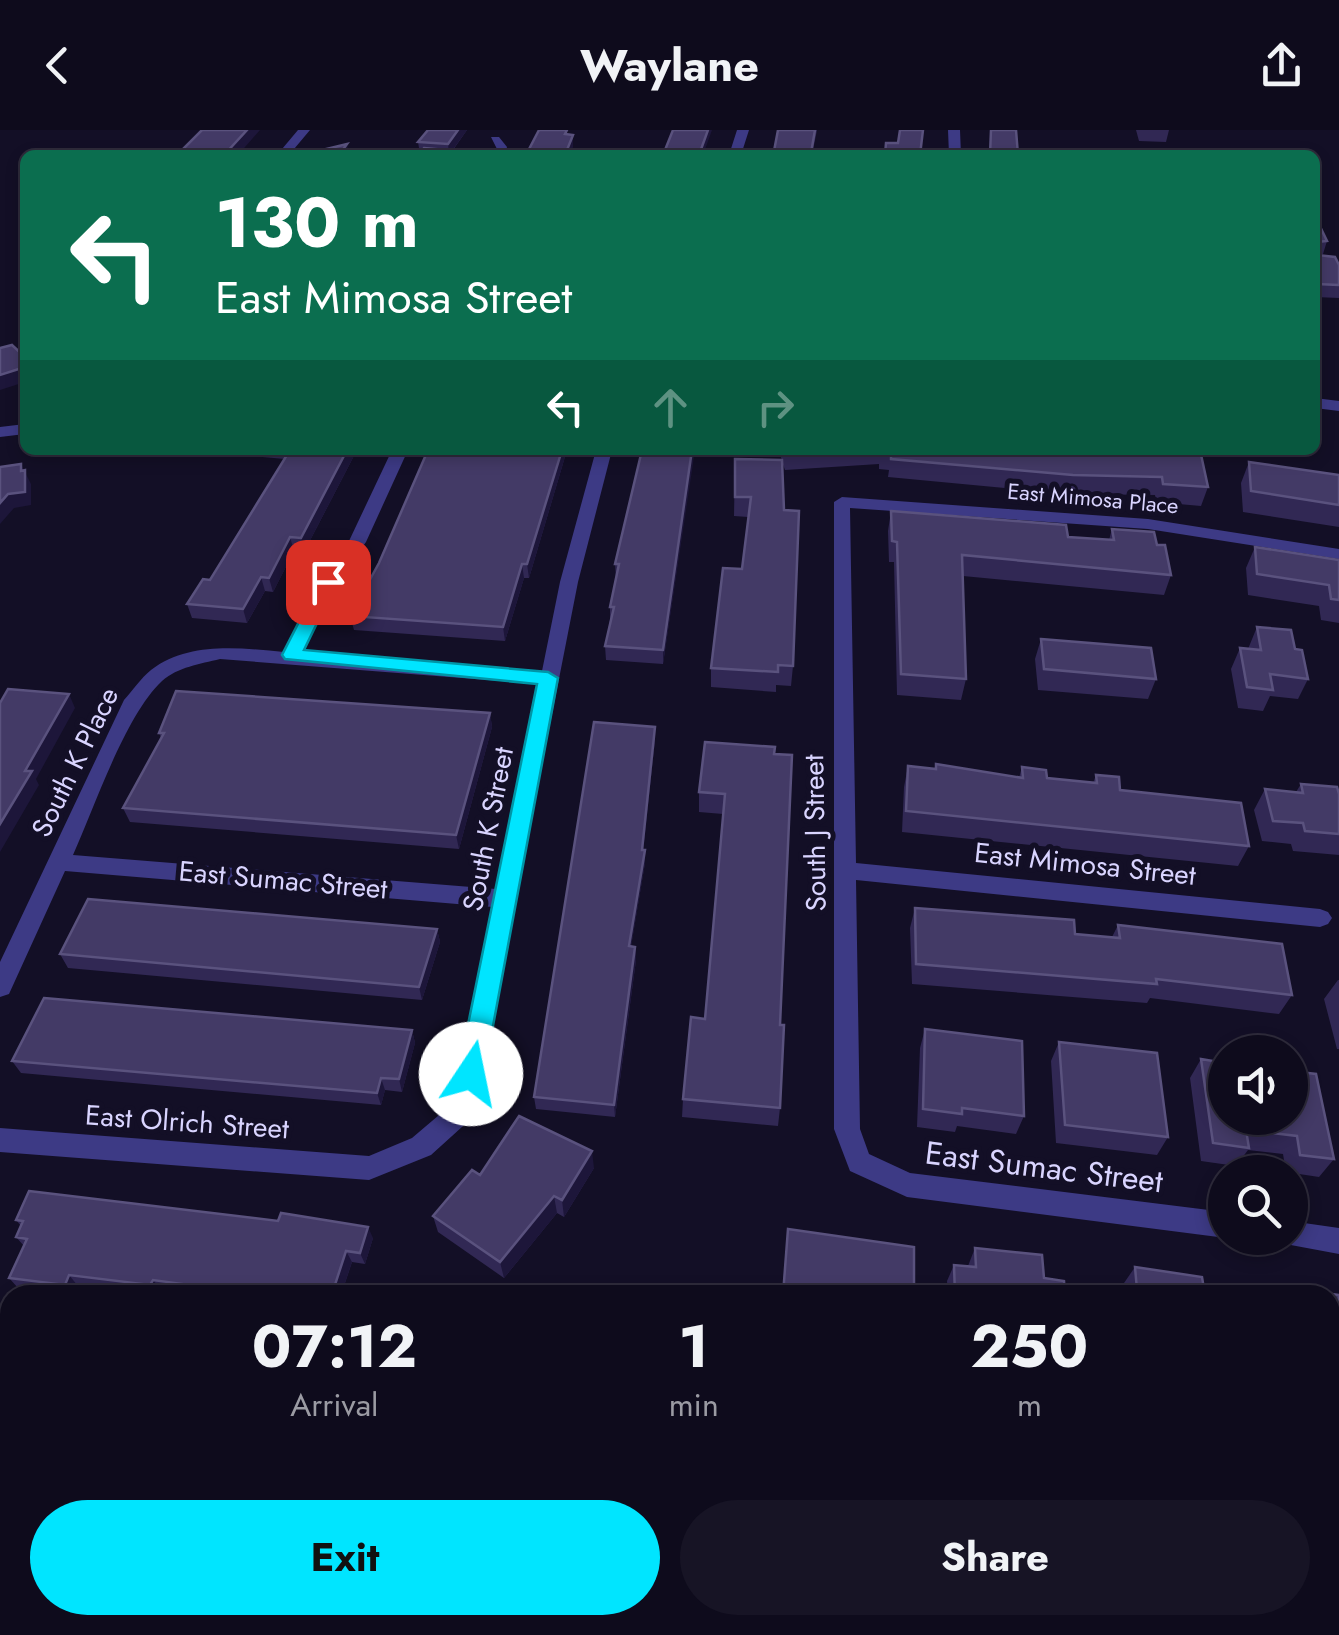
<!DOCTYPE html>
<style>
:root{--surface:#0e0b1c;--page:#171425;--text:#f1f3f6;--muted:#9b9ba3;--line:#2e2b3b;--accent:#00e5ff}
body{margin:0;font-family:Jost,sans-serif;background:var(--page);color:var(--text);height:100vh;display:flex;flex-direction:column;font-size:38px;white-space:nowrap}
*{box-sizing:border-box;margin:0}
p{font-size:32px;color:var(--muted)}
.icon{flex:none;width:55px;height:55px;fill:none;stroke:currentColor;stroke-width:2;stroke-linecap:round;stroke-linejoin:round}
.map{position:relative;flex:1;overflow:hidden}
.side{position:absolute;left:0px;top:1155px;width:1340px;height:350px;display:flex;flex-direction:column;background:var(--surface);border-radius:30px 30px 0 0;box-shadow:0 5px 15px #0003,0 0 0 2px var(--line)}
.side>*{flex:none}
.top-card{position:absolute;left:20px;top:20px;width:1300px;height:305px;border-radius:15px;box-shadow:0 5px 15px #0003,0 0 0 2px var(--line);background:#0b6e4f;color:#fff;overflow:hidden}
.controls{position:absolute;left:1208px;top:905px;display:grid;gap:20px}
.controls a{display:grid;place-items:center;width:100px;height:100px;border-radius:50%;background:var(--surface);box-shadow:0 5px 15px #0003,0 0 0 2px var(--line);font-size:50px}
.pin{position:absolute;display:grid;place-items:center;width:85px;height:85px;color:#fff;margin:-42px;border-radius:20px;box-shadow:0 5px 15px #0006}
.me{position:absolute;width:110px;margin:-55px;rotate:11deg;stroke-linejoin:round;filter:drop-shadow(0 0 8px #0008)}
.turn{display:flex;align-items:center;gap:35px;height:210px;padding:0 30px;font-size:45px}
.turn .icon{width:130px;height:130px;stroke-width:2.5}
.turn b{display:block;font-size:70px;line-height:85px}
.lanes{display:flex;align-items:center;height:95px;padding:0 30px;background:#0003;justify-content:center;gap:50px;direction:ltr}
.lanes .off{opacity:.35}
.eta{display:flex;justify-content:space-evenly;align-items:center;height:170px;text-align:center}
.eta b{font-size:60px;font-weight:700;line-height:70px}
.primary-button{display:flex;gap:20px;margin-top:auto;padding:20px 30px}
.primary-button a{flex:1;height:115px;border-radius:60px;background:var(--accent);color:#111;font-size:40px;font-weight:700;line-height:115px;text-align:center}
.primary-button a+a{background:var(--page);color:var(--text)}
header{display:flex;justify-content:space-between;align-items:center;height:130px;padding:0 30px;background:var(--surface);font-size:45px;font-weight:700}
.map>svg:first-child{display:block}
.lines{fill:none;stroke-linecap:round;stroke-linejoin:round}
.street{fill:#3d3a85;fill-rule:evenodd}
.wall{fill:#312854}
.shaded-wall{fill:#1d163a}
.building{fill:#433a66;stroke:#5a527e;stroke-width:2.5}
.route{fill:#00e5ff;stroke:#0095a6;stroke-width:2.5}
.labels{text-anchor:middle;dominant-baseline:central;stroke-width:10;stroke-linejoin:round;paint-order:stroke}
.far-street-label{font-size:22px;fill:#d9d4ff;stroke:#130f26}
.street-label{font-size:28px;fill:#d9d4ff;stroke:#130f26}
.near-street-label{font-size:32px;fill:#d9d4ff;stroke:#130f26}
</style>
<header><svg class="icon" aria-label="back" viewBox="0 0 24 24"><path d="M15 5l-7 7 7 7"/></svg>Waylane<svg class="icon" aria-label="share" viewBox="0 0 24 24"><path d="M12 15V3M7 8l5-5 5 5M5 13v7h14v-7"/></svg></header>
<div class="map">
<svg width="1339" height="1505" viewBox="0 0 1339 1505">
<rect width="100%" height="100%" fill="#130f26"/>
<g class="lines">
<path class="street" d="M298,0H310L289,25H277Z
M737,0H749L741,25H729Z
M948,0H960L961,25H949Z
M491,7H499L507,17L505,25H493L497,19Z
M1315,268L1339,271V281L1315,278Z
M25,294V304L0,307V297Z
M392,320H408L366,412L336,454L302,523L542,541L560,452L596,320H612L578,452L473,987L431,1025L369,1050L0,1022V998L369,1026L412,1008L452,974L493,777L65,741L9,864L0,867V832L124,570C132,561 141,548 151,540C189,511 240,518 284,522L318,453L349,411ZM220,529L539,554L496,759L73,725C95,676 125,586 162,551C178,537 200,534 220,529Z
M842,367L1148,389L1339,419V429L1148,399L850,378L856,733L1320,779L1328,782L1332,788L1328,794L1320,797L856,750L860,999L869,1024L910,1043L1225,1082L1226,1108L907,1067L850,1041L834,999V372Z
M1290,1091L1339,1098V1124L1280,1113L1278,1108H1290Z"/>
</g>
<path class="wall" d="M428,0H467L453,20L420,24L418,12Z
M778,0H817L812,25H773Z
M1136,0H1169L1166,12L1139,11Z
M1315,86L1327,111L1323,124H1317L1339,135V168L1315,167Z
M229,320H357L304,422L294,421L273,462L265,461L247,493L192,488L187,474L210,450L285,329L230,324Z
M428,320H567L529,448H524L505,511L354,500L350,486L379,433Z
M778,320H1200L1208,357L1201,376L1156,372L1155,365L1068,364L888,347L889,340L879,339V334L785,340L782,332L793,536L791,556L776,555V562L711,557V538L742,439L748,387L734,386L735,329L782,330Z
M1249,332L1339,345V397L1243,382L1241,353Z
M692,334L663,534L606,530L605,516L610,490V477L616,448L615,434Z
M891,381L1068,407L1109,410L1112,399L1157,415L1171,445L1164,465L963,446L966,549L961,570L897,565L894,432H889L888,401Z
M1255,417L1339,430V493L1321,490L1319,476L1248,465L1246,438Z
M1257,497L1295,519L1308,549L1298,569L1270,566L1263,581L1238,578L1231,539L1240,518L1248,519Z
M1041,509L1156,549L1148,569L1038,560L1035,529Z
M490,583L492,597L459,719L130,692L123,678L161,608L159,603Z
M655,597V610L643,720L645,733L631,816L635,817L636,830L615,987L536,979L534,967Z
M775,617L780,895V978L778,996L682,987L683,969L705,889L723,684L699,682V662Z
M936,634L1019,648L1022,637L1047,648L1093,653L1096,645L1120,660L1249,716L1238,736L902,702L904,657L908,636L935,639Z
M1301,654L1339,664V725L1293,721L1291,714L1262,711L1254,680L1265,659L1296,662Z
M915,778L1075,804L1112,807L1118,795L1292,865L1279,884L1150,868L1147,873L912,854L910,798Z
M437,799L440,812L422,870L68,838L60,824Z
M1338,850H1339V919H1337L1324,869Z
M925,899L1024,986L1016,1004L957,996L955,1002L917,997L920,918Z
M412,900L415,913L402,962L385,960L381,975L21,943L12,931Z
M1059,912L1168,1007L1157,1025L1056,1013L1051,931Z
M1201,929L1225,988H1290V941L1334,1029L1319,1047L1286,1042L1283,1024L1248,1020L1236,1036L1201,1031L1190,948Z
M594,1038L564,1087L557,1083L504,1148L438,1102L433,1086L480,1045Z
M16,1090L373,1108L365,1134L352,1132L341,1165H194L161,1160L159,1165H153L78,1156L74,1165L19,1159L9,1148L24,1116L16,1107L21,1096Z
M788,1099L914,1165H782Z
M975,1118L1044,1148L1065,1165H948L947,1151L954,1135L968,1136Z
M1135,1137L1205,1165H1111L1116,1157L1124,1158V1153Z
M1267,1155L1339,1165V1286L1330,1285V1165H1258Z
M898,1495H947V1504L898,1505Z
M1016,1495H1330L1339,1505H1016Z"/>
<path class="shaded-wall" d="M247,0H260L238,25H224Z
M458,0H467L449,25L448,14Z
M708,0H712L703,25H699Z
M573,5V17L571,25H565Z
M347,14L349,25H339Z
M25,237V252L0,260V245Z
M347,320H357L304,422L301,408Z
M562,320H567L529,448L527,434Z
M692,320H695L663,534V520Z
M21,334L31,354V375L14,378L0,394V373L21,341Z
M290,407L294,421L273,462L269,448Z
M522,434L524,448L505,511L503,497Z
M261,447L265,461L247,493L243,479Z
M69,564L75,578L36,649L39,655L0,722V694L25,641Z
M490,583L492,597L459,719L456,705Z
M655,597V610L642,733V720Z
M645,720V733L629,829V816Z
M437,799L440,812L422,870L419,857Z
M635,817L636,830L615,987L614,975Z
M412,900L415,913L402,962L399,949Z
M381,948L385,960L381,975L377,963Z
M592,1021L594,1038L564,1087L562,1070Z
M554,1066L557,1083L504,1148L500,1132Z
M368,1097L373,1108L365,1134L360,1123Z
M346,1121L352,1132L341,1165H335L333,1161Z
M69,1145L78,1156L74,1165L65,1155Z
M153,1150L161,1160L159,1165L150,1155Z"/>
<path class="building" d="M202,0H247L224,25H182L187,20H182Z
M428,0H458L448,14L418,12Z
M539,0H567L565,4L573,5L565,25H526Z
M673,0H708L699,25H663Z
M778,0H815L811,23L774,21Z
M900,0H923L920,25H885L886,13H898Z
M991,0H1016L1018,25H990Z
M347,14L339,25H308L310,23Z
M424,18L458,21L455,25H419Z
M1315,86L1327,111L1317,112V125L1335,127L1339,135V155L1317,154L1315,150Z
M12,215L25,227V237L0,245V218Z
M290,320H347L301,408L290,407L269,448L261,447L243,479L187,474L203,449L210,450Z
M428,320H562L527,434H522L503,497L350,486L379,433Z
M642,320H692L663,520L605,516L614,477H610L619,434H615Z
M881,320H1200L1208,357L1163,354L1162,347L1073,345L891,329V322Z
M735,329L782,330L784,380L799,381L793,536L778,535V542L711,538L723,438L742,439L751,367H735Z
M1249,332L1339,345V375L1251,361Z
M21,334V341L25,340V362L8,364L0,373V337Z
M891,381L1066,395L1068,407L1114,410L1112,399L1154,402L1157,415H1165L1171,445L962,425L966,549L901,544L897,412L892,411Z
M1255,417L1339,430V470L1331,469L1329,455L1257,444Z
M1257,497L1291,500L1295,519L1302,520L1308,549L1270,544L1273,560L1247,557L1240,518L1261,520Z
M1041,509L1151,518L1156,549L1044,539Z
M8,559L69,564L25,641H32L0,694V573Z
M176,561L490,583L456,705L123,678L164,603H159Z
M594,592L655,597L642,720H645L629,816L635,817L614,975L534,967Z
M705,612L775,617L774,624L792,625L780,895H784L780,978L683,969L691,887L705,889L725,664L699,662Z
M936,634L1023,648L1022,637L1046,640L1047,648L1097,653L1096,645L1119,647L1120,660L1241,673L1249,716L906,681L908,636L936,639Z
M1301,654L1337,657L1339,664V704L1305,701L1303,693L1273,691L1265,659L1303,663Z
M88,769L437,799L419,857L60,824Z
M915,778L1074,790L1075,804L1120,808L1118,795L1282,814L1292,865L1156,849L1157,854L916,834Z
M44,868L412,900L399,949L381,948L377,963L12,931Z
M925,899L1022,911L1024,986L962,978V984L923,979Z
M1059,912L1157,923L1168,1007L1065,995Z
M1201,929L1225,933V988H1290V954L1292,955L1290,941L1316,944L1334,1029L1300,1025L1297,1006L1246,1000L1249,1018L1213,1013Z
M519,986L592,1021L562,1070L554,1066L500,1132L433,1086L472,1040L480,1045Z
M29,1061L278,1091L281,1083L368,1097L360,1123L346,1121L333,1161L277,1158L275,1163L243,1158L241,1162L153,1150L150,1155L69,1145L65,1155L9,1148L27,1109L16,1107L23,1091L16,1090Z
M788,1099L914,1117V1165H783Z
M975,1118L1042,1125L1044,1148L1064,1151L1065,1165H955L954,1135L976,1137Z
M1135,1137L1202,1147L1205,1165H1117L1116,1157L1137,1160Z
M1267,1155L1339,1165V1270L1330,1269V1165H1268Z
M1330,1456L1339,1457V1505H1027L1026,1495H1330Z
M309,1495H324L396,1505H307Z
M904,1495H947V1504L904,1498Z"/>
<path class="route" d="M321,449L337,452L304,520L548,542L558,548L484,944L471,955L458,944L537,554L285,529L282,525Z"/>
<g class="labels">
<g class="far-street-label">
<text transform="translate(1093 368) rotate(5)">East Mimosa Place</text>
</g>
<g class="street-label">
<text transform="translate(75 632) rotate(-64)">South K Place</text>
<text transform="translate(488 699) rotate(-79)">South K Street</text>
<text transform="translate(815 703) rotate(-91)">South J Street</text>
<text transform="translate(1085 734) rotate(6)">East Mimosa Street</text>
<text transform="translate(283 750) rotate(5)">East Sumac Street</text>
<text transform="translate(187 992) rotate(4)">East Olrich Street</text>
</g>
<g class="near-street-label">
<text transform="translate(1044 1037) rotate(7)">East Sumac Street</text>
</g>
</g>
</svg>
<div class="controls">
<a><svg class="icon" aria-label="sound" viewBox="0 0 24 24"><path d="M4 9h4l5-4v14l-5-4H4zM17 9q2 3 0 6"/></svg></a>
<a><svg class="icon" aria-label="search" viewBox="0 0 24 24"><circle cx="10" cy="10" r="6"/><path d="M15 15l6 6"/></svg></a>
</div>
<div class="pin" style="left:328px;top:452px;background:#d93025"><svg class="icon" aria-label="arrive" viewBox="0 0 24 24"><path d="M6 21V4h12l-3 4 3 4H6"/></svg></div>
<svg class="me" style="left:471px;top:944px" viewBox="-20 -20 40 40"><circle r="19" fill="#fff"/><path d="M0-13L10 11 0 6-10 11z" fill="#00e5ff"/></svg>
<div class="top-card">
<div class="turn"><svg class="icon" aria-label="left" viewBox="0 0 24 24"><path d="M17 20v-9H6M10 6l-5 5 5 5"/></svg><div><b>130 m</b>East Mimosa Street</div></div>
<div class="lanes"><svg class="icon" aria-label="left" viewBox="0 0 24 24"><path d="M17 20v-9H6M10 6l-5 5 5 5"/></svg><svg class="icon off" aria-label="ahead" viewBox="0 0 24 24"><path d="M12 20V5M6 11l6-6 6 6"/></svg><svg class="icon off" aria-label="right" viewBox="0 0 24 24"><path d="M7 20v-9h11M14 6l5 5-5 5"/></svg></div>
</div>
<section class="side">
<div class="eta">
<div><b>07:12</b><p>Arrival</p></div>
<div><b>1</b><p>min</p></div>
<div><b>250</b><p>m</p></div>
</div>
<div class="primary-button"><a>Exit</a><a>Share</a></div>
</section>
</div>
